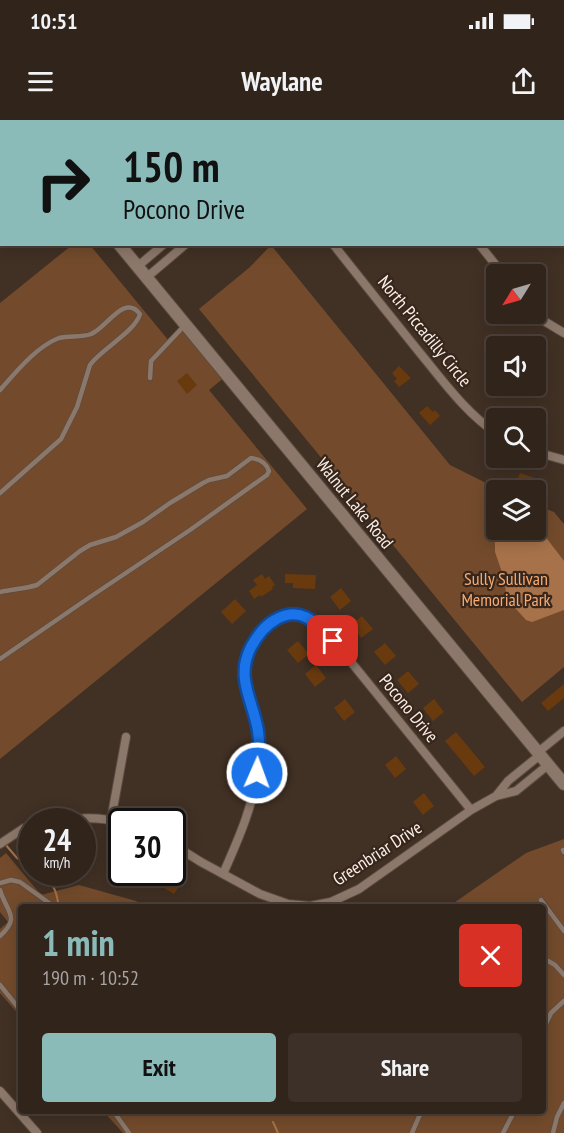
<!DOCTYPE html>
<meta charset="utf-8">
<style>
:root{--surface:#31241b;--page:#3d3028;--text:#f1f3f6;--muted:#a8a4a3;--line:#4c413a;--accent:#8bbbb9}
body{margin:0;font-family:"PT Sans Narrow",sans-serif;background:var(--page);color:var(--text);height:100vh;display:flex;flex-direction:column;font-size:22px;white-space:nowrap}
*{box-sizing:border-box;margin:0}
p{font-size:20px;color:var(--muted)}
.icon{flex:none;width:33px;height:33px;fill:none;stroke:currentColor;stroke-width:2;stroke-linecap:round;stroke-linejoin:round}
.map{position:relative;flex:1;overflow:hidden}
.details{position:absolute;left:18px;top:784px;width:528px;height:210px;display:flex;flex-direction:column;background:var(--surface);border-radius:6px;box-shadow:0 3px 15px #0003,0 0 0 2px var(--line)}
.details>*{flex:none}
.hud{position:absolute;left:0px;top:0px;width:564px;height:126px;box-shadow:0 3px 15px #0003,0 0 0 2px var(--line);background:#8bbbb9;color:#111;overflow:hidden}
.needle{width:39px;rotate:233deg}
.buttons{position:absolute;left:486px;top:144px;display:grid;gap:12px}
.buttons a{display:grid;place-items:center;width:60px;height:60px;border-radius:6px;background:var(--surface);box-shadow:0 3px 15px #0003,0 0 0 2px var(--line);font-size:30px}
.speed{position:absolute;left:18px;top:688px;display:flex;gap:12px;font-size:30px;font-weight:700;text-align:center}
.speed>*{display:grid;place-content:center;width:78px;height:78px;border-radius:50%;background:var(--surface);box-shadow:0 3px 15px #0003,0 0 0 2px var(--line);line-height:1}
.speed small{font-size:15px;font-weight:400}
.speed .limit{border:3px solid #111;border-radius:9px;background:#fff;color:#111}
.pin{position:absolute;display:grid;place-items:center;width:51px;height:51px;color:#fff;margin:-26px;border-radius:12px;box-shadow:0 3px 9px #0006}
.me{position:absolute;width:66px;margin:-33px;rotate:2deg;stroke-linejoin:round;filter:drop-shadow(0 0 4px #0008)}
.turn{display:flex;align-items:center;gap:21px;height:126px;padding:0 24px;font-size:27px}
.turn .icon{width:78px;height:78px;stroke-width:2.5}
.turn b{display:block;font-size:42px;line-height:51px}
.round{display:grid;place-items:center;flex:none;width:63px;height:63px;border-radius:6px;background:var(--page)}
.head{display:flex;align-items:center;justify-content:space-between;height:102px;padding:0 24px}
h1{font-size:36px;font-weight:700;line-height:45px;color:var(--accent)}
.primary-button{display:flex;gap:12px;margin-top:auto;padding:12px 24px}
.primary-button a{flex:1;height:69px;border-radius:6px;background:var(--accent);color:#111;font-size:24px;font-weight:700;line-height:69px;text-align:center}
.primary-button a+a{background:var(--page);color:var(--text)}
.status{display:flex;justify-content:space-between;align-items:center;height:42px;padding:0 30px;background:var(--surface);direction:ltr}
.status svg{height:16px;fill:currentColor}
header{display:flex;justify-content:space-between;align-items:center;height:78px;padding:0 24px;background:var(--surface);font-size:27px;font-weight:700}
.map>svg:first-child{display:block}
.green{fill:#734b2c}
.water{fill:#a7724a}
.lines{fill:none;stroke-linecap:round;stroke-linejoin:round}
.stream{stroke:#a7724a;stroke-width:2}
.building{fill:#6a3a0f}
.lane-casing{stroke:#5a4c41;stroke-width:6}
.street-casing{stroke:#5a4c41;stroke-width:10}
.secondary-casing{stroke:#5a4c41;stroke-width:14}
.lane{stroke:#8c786a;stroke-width:4.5}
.street{stroke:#8c786a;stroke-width:8}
.secondary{stroke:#8c786a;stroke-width:12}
.route-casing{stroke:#114b97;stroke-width:15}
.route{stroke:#1a73e8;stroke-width:10}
.labels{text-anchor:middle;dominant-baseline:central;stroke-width:4.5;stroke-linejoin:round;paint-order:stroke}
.street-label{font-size:18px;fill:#faefe7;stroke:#37261b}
.park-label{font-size:18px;fill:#f8ab71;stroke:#37261b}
</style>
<div class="status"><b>10:51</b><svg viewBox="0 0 49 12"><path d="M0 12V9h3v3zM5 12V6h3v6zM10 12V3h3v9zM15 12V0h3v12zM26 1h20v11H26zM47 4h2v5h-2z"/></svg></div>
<header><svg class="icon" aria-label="menu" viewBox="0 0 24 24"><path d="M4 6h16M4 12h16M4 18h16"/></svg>Waylane<svg class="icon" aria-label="share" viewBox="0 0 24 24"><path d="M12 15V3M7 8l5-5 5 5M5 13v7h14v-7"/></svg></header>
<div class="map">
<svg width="564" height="1013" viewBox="0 0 564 1013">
<rect width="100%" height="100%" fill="#413024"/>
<path class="green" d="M72,125H90L169,221L186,208L226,256L209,270L307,389L0,639V183Z
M271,125L450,345L500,370H496V410H536V385L554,392L564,404V547L522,582L199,189L250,147Z
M564,719V1013H123L104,992H543V788L448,787L526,733Z
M6,733L41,775L79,765L136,781L147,787L21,788V897L0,873V809L8,802L0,792V738Z"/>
<path class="water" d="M496,397V410H536V405L538,407L564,441V490L532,502L526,500L507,479L504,458L495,432V423L491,412V409Z"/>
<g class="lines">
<path class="stream" d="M5,724L17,738L32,748
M38,753C54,765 56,767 59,788
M273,1002L278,1013"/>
</g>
<path class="building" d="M399,246L411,258L399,267L394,261L397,259L392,253Z
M187,253L197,265L187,274L177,261Z
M427,286L433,292L435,290L440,296L430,305L419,293Z
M520,353L535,358L532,368L516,363Z
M262,454L265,459L269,456L275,465L272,467L273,469L261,477L260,475L254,479L249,471L257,465L253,460Z
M285,454L316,455L315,469L293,468V463H285Z
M341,468L351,481L340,490L330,477Z
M235,479L246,491L232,504L221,492Z
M362,496L373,509L361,518L351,505Z
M298,521L309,534L298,543L287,530Z
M385,523L396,536L385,545L374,532Z
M316,545L326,558L315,567L305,554Z
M408,551L419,564L408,573L397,560Z
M564,564V578L548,591L541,583Z
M345,579L355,592L344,601L334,588Z
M434,579L444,592L433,601L423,588Z
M456,612L485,647L474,656L445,621Z
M396,636L406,649L395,658L385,645Z
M424,673L434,686L423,695L413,682Z
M140,753H168L182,762L174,774Z"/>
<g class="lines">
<g class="lane-casing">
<path id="lane" d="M150,258L151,241L185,205
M0,270C16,252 37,226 59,218C70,215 81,218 91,214C106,209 124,173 140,194C135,212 101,229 90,245L77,287L61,319L0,373
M0,472C12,469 24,469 37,465L80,431L90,425L116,417L143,402L170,383L203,363L209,360L227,356L251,338C259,339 266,342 269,351L267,355L190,410L90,477L0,539
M563,730L564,732
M0,763L11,760L20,762L56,788
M0,770C7,793 21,797 0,816
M541,780L564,811
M543,838L555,845L564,855
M0,865L21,891
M543,910L551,893L564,881
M114,992L129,1013
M412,1013L421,992
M503,1013L514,992
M553,1013L557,997L564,983"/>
</g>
<g class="street-casing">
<path id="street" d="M384,0L385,2
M530,0L531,2
M255,2V0
M562,23L564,24
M0,91L2,89
M0,101L2,100
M333,124C362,161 391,197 420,233C443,261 466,293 496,313
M479,124L503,154
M137,147L164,124
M146,158L186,124
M536,192L544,201L564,213
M536,332L564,340
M537,633L564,611
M540,635L508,661L496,676L516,671L548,645
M111,700L126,617
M45,702C71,699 96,695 122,703
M0,724L24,708L32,706
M172,724L201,742L260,774L288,784L310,786L331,782L359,769L471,690L496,676
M223,754C239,718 255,682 259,641C260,625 258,607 254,592C250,580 244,569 244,556C242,535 257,510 276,499C301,485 317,505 334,521L471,690
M0,971L37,1013"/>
</g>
<g class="secondary-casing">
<path id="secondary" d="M18,0L19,2
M119,124L564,664"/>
</g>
<use href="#lane" class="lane"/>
<use href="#street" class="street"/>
<use href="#secondary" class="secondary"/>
</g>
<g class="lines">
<g class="route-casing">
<path id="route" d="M257,653C259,639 260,625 258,611C253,580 235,558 251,527C257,516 264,506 275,500C301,484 317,504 333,521"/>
</g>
<use href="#route" class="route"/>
</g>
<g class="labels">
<g class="street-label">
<text transform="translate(425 211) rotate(51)">North Piccadilly Circle</text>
<text transform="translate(355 383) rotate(51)">Walnut Lake Road</text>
<text transform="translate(409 588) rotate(51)">Pocono Drive</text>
<text transform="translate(377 733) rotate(-33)">Greenbriar Drive</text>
</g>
<g class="park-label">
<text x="506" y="458">Sully Sullivan<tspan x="506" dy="21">Memorial Park</tspan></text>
</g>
</g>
</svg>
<div class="buttons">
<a><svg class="needle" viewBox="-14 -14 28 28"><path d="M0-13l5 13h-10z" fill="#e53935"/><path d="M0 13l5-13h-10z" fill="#a8a4a3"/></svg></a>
<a><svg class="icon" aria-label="sound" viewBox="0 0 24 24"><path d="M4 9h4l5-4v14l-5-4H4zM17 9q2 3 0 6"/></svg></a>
<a><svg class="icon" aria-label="search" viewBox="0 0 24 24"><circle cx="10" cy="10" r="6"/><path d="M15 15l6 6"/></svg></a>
<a><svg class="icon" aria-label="layers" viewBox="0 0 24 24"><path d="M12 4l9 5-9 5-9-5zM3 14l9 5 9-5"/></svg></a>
</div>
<div class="speed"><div>24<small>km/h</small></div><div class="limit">30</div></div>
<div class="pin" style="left:333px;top:521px;background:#d93025"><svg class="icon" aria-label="arrive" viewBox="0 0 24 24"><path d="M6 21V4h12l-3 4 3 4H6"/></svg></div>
<svg class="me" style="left:257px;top:653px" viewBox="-20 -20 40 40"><circle r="17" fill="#1a73e8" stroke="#fff" stroke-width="3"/><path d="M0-11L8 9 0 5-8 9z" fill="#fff"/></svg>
<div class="hud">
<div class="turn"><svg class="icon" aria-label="right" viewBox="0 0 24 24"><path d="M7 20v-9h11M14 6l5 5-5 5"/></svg><div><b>150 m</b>Pocono Drive</div></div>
</div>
<section class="details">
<div class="head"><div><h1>1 min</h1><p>190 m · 10:52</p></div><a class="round" style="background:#d93025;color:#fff"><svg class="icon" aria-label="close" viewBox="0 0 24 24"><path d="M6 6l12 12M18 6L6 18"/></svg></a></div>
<div class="primary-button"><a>Exit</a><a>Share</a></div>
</section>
</div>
